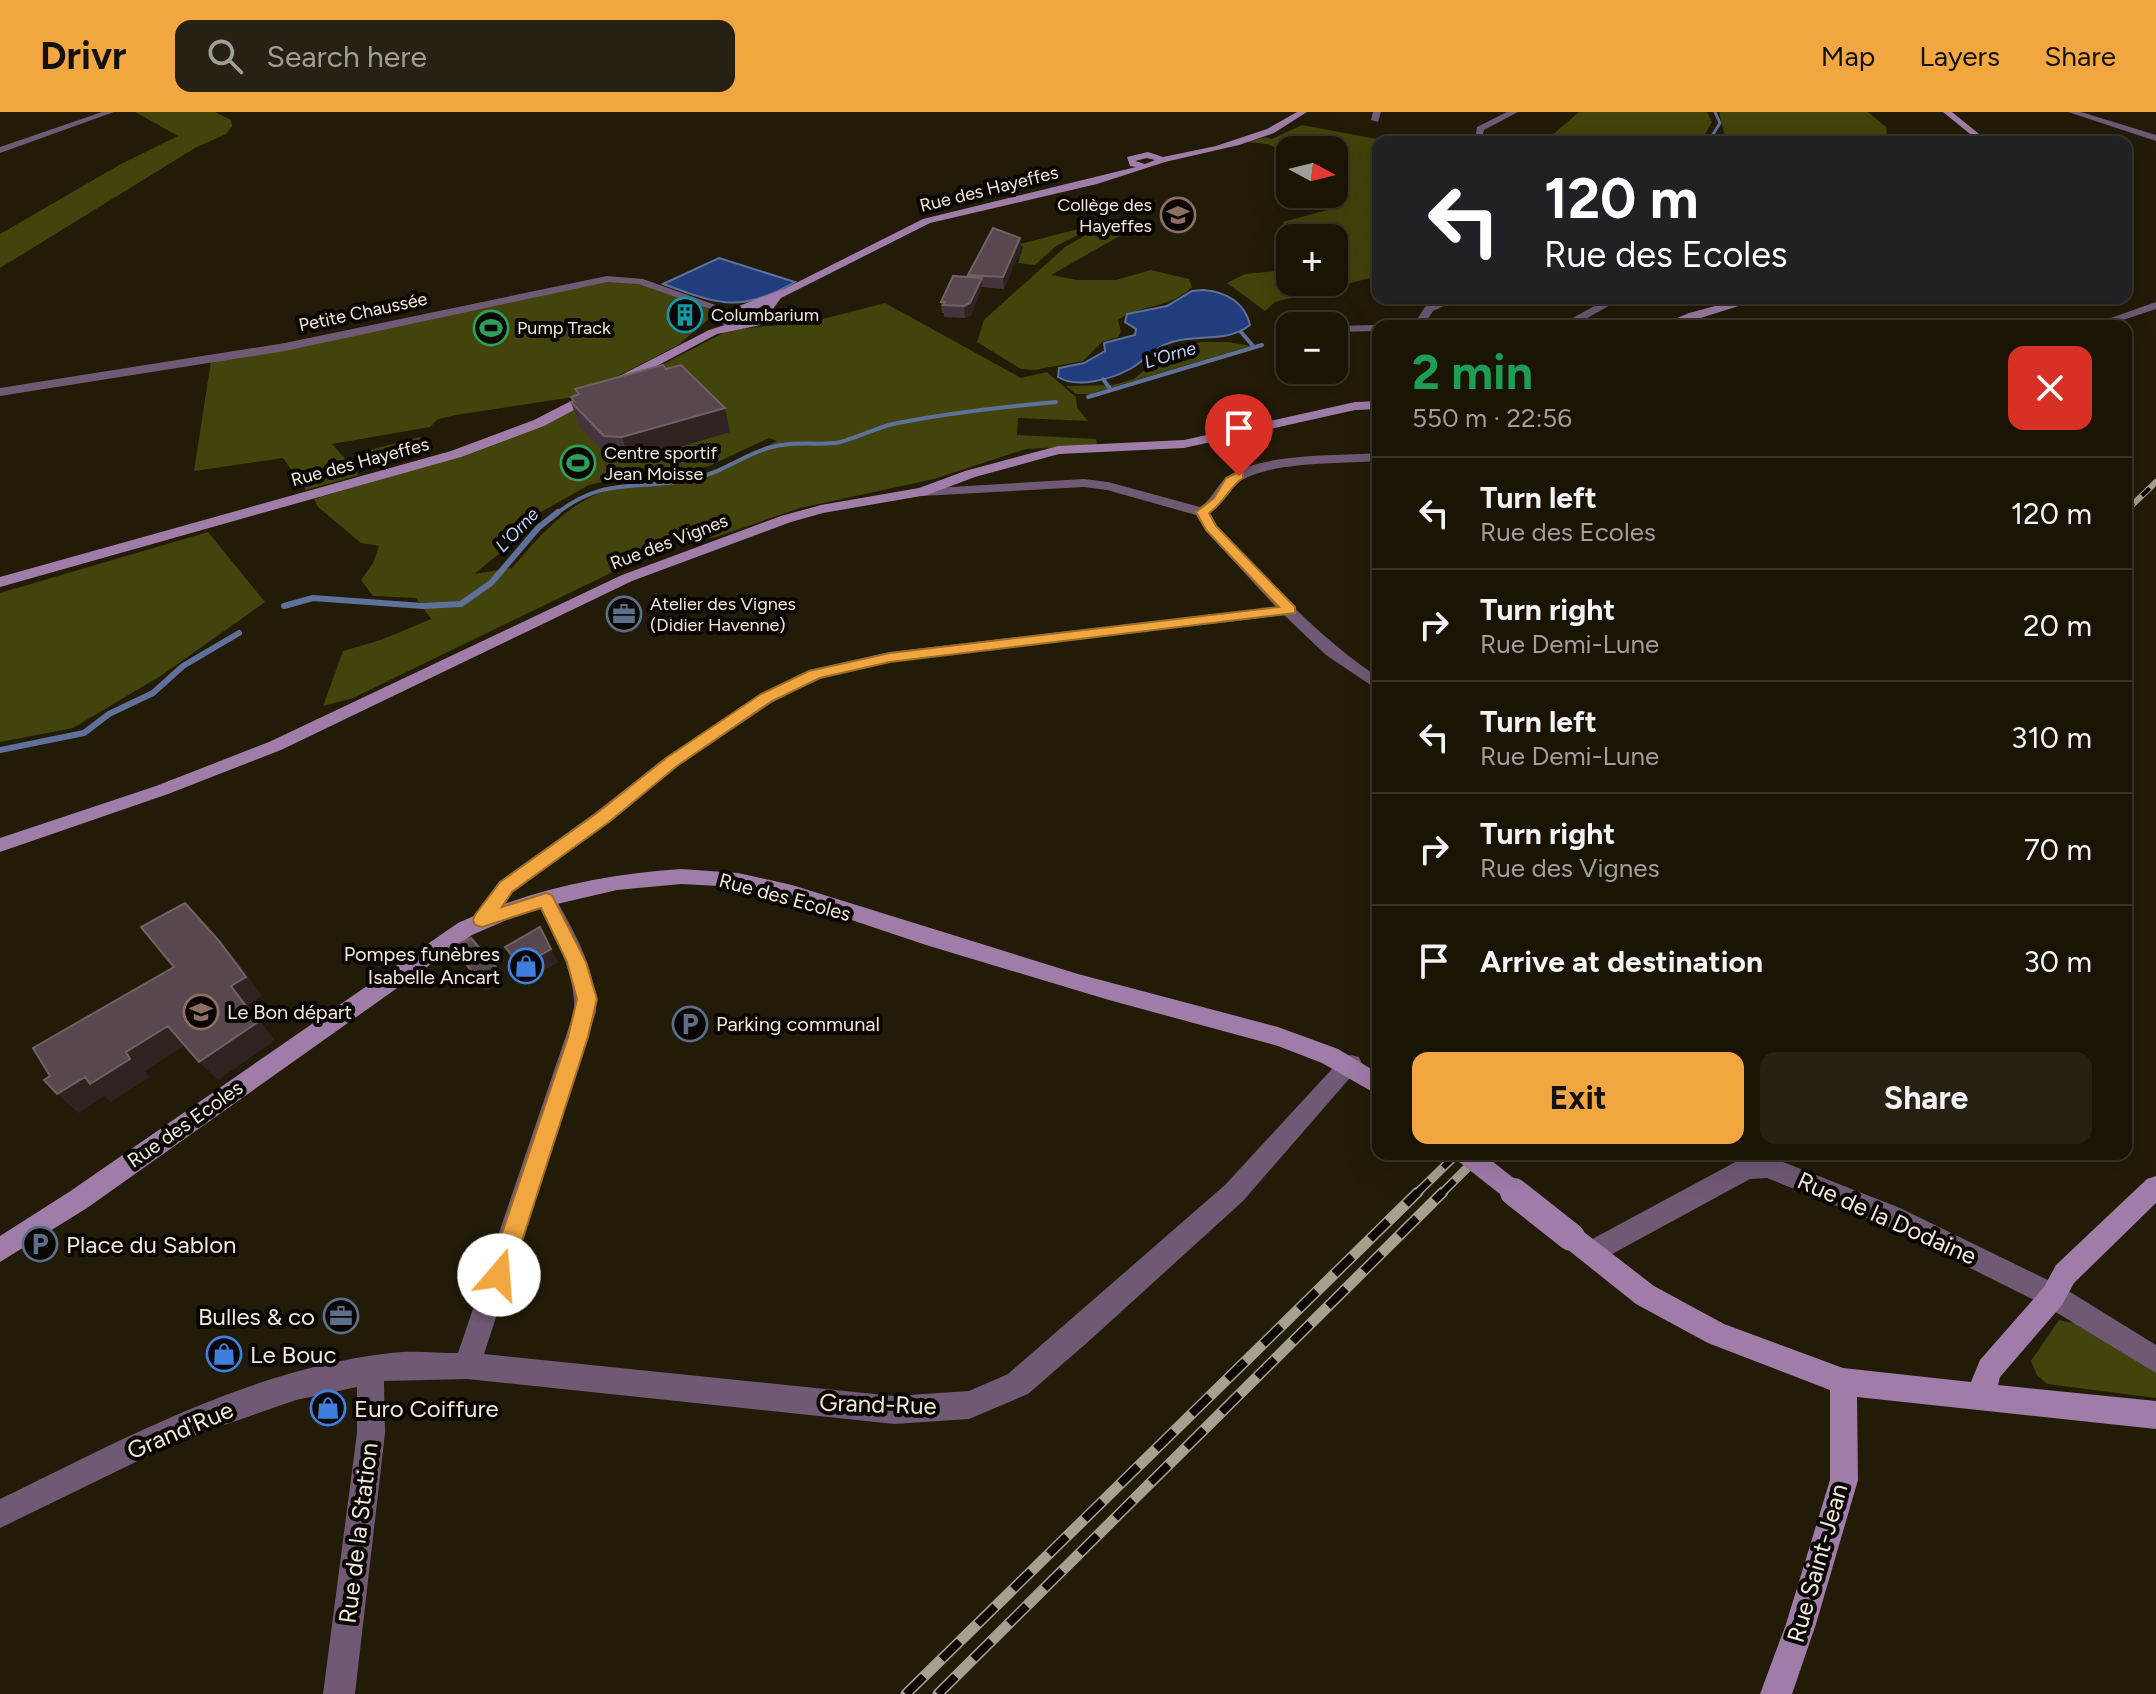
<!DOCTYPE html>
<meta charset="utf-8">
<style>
:root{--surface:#1a1405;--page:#272113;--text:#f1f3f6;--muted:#9f9e9a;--line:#383327;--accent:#f1a63f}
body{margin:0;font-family:Figtree,sans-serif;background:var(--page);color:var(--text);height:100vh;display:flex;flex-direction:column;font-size:30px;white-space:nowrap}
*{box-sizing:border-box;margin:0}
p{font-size:26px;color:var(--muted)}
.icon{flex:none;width:44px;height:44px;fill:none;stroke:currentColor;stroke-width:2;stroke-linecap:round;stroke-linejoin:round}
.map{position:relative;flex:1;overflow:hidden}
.sheet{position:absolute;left:1372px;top:208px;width:760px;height:840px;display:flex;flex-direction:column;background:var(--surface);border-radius:16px;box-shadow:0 8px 32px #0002,0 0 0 2px var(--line)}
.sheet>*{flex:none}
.guide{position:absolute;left:1372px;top:24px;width:760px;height:168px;border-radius:16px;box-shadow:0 8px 32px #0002,0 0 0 2px var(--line);background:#202124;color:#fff;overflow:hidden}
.needle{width:52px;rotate:97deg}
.tools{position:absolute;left:1276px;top:24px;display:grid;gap:16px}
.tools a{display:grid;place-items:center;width:72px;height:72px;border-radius:16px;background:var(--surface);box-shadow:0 8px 32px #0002,0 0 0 2px var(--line);font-size:40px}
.pin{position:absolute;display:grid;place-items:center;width:68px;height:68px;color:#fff;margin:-82px -34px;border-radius:50% 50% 50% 0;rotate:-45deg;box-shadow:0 0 8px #0007}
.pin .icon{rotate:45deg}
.me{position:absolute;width:88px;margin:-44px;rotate:18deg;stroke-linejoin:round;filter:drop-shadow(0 0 6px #0008)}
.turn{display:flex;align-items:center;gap:28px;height:168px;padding:0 40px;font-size:36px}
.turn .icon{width:104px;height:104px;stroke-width:2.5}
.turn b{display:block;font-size:56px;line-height:68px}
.round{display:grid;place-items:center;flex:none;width:84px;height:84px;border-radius:16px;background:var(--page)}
.summary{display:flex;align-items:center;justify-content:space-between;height:136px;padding:0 40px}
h1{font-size:48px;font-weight:700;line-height:60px;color:#1e9e55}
.cta{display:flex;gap:16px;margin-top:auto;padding:16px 40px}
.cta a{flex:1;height:92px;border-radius:16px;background:var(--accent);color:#111;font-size:32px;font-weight:700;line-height:92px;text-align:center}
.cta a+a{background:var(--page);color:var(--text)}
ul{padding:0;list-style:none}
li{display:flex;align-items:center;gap:24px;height:112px;padding:0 40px;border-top:2px solid var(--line)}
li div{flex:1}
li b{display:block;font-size:30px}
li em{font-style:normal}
header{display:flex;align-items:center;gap:48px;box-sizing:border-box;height:112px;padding:0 40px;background:var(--accent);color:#111}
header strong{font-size:38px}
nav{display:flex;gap:44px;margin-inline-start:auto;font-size:28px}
.search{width:560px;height:72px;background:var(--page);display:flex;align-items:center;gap:20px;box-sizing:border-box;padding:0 28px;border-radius:16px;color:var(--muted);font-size:30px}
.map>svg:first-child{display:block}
.green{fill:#42440b;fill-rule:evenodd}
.water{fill:#213d7d;stroke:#5f719a;stroke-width:2}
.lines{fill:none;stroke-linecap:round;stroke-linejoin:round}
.stream-far2{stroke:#5f719a;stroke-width:3}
.stream-far1{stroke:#5f719a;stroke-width:4}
.stream{stroke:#5f719a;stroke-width:6}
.street{fill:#6f5975;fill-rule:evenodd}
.secondary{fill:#a07ca9;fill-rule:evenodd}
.rail-far2-casing{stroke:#a6a091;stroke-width:6}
.rail-far1-casing{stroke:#a6a091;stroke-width:9}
.rail-casing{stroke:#a6a091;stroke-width:11}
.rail-far2{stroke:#090601;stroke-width:4;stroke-dasharray:11;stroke-linecap:butt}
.rail-far1{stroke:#090601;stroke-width:6;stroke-dasharray:19;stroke-linecap:butt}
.rail{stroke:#090601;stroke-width:8;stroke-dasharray:25;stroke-linecap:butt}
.secondary-bridge-far1{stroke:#a07ca9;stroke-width:21}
.secondary-bridge{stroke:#a07ca9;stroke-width:28}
.wall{fill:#46343d}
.shaded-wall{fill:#302220}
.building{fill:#58474e;stroke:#706165;stroke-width:2}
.route{fill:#f1a63f;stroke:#9d6c29;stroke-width:2}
.labels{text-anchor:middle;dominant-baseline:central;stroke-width:8;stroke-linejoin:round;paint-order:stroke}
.far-street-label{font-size:18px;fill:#efeade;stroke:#090601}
.far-poi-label{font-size:18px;fill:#efeade;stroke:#090601;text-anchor:start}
.far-water-label{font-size:18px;font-style:italic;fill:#bfd3f9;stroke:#090601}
.street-label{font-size:20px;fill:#efeade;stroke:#090601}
.poi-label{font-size:20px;fill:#efeade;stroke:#090601;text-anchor:start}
.near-street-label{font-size:24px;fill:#efeade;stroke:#090601}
.near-poi-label{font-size:24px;fill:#efeade;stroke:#090601;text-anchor:start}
</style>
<header>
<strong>Drivr</strong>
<div class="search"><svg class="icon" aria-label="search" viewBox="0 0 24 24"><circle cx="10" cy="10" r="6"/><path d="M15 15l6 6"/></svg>Search here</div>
<nav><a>Map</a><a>Layers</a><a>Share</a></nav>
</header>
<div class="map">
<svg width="2156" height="1582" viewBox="0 0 2156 1582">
<rect width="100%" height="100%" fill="#221b07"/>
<path class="green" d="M135,0H215L231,8L232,14L226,22L195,36L0,156V122L121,52L178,24Z
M1579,0H1707L1712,10L1704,24L1671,30H1544Z
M1719,0H1868L1886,15L1888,30H1701L1718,27L1724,21Z
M1302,13L1393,30H1378V164L1275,190L1265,199L1227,171L1245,162L1290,158V170H1334V126H1292L1283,110L1331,97L1322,82H1334V75L1349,66L1334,59V38H1290V42L1267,32L1248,30L1266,25L1272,27Z
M1110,109L1132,117L1051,163L1077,168H1116L1151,158L1189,167L1192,175C1172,196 1141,192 1118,208L1121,220L1118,225L1102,230L1083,249L1034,258L1021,257L977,230L984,208L1065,135Z
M1102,111L1056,134L1035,153L1018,151L1023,135L1020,132Z
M606,169H629L707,195L711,201L709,207L678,233L580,284L456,303L438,307L430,315L332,332L359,363L306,378L283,346L194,359L211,249Z
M885,191L1021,266L1047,260L1076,285L1077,296L1088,309L1018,306L1017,323L1096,327L1097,333L1026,337L934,367L800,396L713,426L690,422L630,447L619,457L353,586L323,594L343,539L381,528L431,507L416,486L373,484L361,468L373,451L379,434L361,431L318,395L314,387L457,345L652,258L729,218L811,210ZM769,326L777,329C738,349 700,367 655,373C643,375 630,372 618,375C572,386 541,422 512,456L474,462L499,442L539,401L589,373L639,361L692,358L709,354Z
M1201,230H1228L1251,234L1090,282H1076L1066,274L1113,273L1134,267L1167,238Z
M420,325L427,337L367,355L358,341Z
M208,420L265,490L162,563L73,616L0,630V481Z
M2059,1208L2078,1212L2156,1259V1286L2047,1272L2037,1263L2031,1249Z"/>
<path class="water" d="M719,146L795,170C739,202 719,192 663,172Z
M1204,178C1227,180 1245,191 1250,213C1227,231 1199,222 1172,230C1154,235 1146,248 1130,257C1112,267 1077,277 1058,265L1059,256L1084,251L1105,239L1104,231L1135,223L1136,217L1125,210L1127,202L1167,194L1192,179Z"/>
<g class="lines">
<path class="stream-far2" d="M1686,30L1712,24L1720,11L1715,0"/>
<path class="stream-far1" d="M1241,220L1254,235
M1103,267L1111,278
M1088,285L1262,233
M556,402C604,364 637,378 689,368C721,362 741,344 768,336C791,329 812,333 835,331C848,330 875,316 893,312C947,301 1001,295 1056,290"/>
<path class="stream" d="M284,494L313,486L423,494L461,492L491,471L538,416L558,400
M0,638L84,621L109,602L153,581L183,554L239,521"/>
<path class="street" d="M102,0H114L0,41V35Z
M1373,0H1381L1378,10L1371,8Z
M1507,0H1518L1484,18L1481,30H1475L1477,15Z
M2068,0H2081L2156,23V29Z
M607,164L643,167L735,200L725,202L638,172L607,170L285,239L0,284V276L285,231Z
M1445,186H1461L1433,199L1424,213L1406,214L1416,209L1425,195Z
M1609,186H1623L1573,214H1558Z
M2156,190V197L2105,214H2088Z
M1332,214L1378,213L1382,214H1378V219L1334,220Z
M1378,341V349C1340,352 1273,349 1240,369C1227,377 1223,393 1210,401L1217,414C1268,469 1315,523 1378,565V578L1326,543L1284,503L890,550L820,566L773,590L677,654L610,710L513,780L489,813H475L472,808L499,770L596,700L665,646L761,582L809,558L890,540L1276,495L1206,419L1196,403L1107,378L1084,375L922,384L915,380L917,377L1084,367L1108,370L1200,395C1213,387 1217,371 1230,363C1265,341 1336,344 1378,341Z
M546,779L553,782C573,818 597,857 596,900L484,1242L894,1284L969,1279L1008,1262L1225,1073L1343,945L1351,943L1359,945L1362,952L1243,1089L1089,1229L1028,1282L969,1307L894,1312L467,1267L384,1269L385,1321L355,1582H323L357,1321V1275L296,1288L181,1328L0,1416V1387C125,1326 251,1257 391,1241C413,1238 436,1241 458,1241L574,900C576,857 553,824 536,787L539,782Z
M1768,1044L1900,1096L2062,1175L2156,1233V1261L2044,1193L1882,1112L1767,1066L1750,1067L1601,1148L1592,1152L1583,1148L1579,1140L1583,1132L1739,1048Z"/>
<path class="secondary" d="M1297,0H1307L1274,21L1239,33L1165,50L1097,72L930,111L781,186L761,213L717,222L544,314L461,345L0,475V465L451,339L534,308L709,218L725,213L716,209L720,201L784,177L923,107L1136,55L1130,54L1127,45L1148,40L1163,45L1216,34L1267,17ZM1147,46L1155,48L1145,52L1135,49ZM765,193L753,208L728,207L739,200H759V196Z
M1943,0H1952L1989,30H1980Z
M1745,186H1764L1675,214H1658L1689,201Z
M1378,289V297L1355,298L1184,336L1059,342L975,365L927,383L823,401L791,410L632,469L281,638L168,682L0,740V726L156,674L269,630L622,463L781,404L821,393L919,376L965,359L1058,334L1184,328L1355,290Z
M681,757L738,761L792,773L1078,862L1278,915L1338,937L1378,961V983L1322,951L1278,934L1109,888L926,833L792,788L738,775L681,772L617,778L527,799L472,823L87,1096L0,1150V1124L69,1080L458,811C529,778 603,762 681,757Z
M2156,1064V1091L2074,1171L2062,1193L2000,1265L1998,1273L2156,1289V1317L1857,1285L1858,1368L1816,1512L1792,1582H1760L1786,1512L1830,1368V1278L1708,1231L1636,1192L1562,1133L1559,1125L1562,1117L1571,1113L1580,1117L1654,1174L1724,1212L1843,1256L1971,1270L1980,1248L2044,1175L2056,1153L2147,1067Z"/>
<g class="rail-far2-casing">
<path id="rail-far2" d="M2126,399L2156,370"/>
</g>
<g class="rail-far1-casing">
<path id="rail-far1" d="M1416,1082L1457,1042
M1441,1082L1481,1042"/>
</g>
<g class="rail-casing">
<path id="rail" d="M906,1582L1418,1080
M938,1582L1443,1080"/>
</g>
<use href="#rail-far2" class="rail-far2"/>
<use href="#rail-far1" class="rail-far1"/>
<use href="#rail" class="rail"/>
<path class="secondary-bridge-far1" d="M1466,1042L1517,1082"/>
<path class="secondary-bridge" d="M1514,1080L1571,1125"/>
</g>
<path class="wall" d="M1020,126L1021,137L1004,177L982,175L971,203L965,206L944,205V201H942L941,190L968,165V163Z
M575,277L730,320L629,350L612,349L579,314L571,290L572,289L571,285L577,283Z
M452,835L504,869L486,879L461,848Z
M505,835L558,850L528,867L512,848Z"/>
<path class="shaded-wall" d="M1020,126L1021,137L1004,177L1003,165Z
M982,166V177L971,203L965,206L964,194Z
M725,296L730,320L629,350L622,325Z
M540,815L558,850L528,867L521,854Z
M219,829L236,848L262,884L248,893L275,929L218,968L199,950L231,874Z
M497,856L504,869L486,879L478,866Z
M168,914L187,932L145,959L150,965L111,990L104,984L79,1001L57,982Z"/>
<path class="building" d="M993,116L1020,126L1003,165L968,163Z
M953,164L982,166L970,191L964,194L943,193L945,190H941Z
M663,253L666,257L681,253L725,296L622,325L604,324L571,290L574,289L571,285L579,282L575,277Z
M185,791L219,829L246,865L231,874L258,910L199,950L168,914L126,940L130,947L90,972L85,965L57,982L44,968L50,964L33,936L174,855L141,815Z
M540,815L551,837L521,854L505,835Z
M471,826L497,856L478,866L452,835Z"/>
<path class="route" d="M1239,360L1243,361V366C1230,374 1225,390 1209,401L1216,414L1295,495V501L890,550L820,566L772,589L677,654L609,710L512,780L502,795L546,781L552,783L586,850L597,887L588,925L511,1163L508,1171L499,1174L491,1171L488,1163L568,925L577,887L567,850L541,796L482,815L475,813L473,808L475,803L500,770L597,701L666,646L761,582L809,559L890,541L1279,495L1206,418L1196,400L1214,386L1226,366Z"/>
<defs>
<g id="school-ring" transform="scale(1.8)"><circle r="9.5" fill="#090601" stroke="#8d6e63" stroke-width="1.5"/><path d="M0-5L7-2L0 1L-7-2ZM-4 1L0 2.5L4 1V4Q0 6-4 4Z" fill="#8d6e63"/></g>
<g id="building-ring" transform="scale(1.8)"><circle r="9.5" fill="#090601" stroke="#0f9aa8" stroke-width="1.5"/><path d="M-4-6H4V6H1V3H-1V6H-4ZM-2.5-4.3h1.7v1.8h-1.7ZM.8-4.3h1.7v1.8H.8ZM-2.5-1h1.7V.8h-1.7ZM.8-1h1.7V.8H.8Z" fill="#0f9aa8"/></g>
<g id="stadium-ring" transform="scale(1.8)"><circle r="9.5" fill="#090601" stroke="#2e9e5b" stroke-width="1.5"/><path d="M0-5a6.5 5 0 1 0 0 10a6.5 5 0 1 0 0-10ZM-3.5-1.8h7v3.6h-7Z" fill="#2e9e5b"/></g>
<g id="office-ring" transform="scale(1.8)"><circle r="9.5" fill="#090601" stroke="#5c6f8a" stroke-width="1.5"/><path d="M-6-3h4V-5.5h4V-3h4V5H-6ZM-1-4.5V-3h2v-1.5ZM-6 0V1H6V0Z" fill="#5c6f8a"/></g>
<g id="shop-ring" transform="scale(1.8)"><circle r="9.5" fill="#090601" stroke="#3f7fe0" stroke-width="1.5"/><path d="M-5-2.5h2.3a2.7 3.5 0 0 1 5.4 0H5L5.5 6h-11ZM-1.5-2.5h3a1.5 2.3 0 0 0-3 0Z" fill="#3f7fe0"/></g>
<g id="parking-ring" transform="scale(1.8)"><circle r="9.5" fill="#090601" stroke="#5c6f8a" stroke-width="1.5"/><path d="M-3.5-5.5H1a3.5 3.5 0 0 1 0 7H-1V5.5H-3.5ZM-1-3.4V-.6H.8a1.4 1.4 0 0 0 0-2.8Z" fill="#5c6f8a"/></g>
</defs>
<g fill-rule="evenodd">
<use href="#school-ring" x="1178" y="103"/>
<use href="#building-ring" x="685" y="203"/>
<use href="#stadium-ring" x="491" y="216"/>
<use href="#stadium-ring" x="578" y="351"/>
<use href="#office-ring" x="624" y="502"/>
<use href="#shop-ring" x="526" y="854"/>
<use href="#school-ring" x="201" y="900"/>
<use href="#parking-ring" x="690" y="912"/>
<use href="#parking-ring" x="40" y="1132"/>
<use href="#office-ring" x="341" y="1204"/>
<use href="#shop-ring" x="224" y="1242"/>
<use href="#shop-ring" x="328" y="1296"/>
</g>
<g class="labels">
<g class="far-street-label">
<text transform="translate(989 77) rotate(-14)">Rue des Hayeffes</text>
<text transform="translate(363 200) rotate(-12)">Petite Chaussée</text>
<text transform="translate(360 350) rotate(-15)">Rue des Hayeffes</text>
<text transform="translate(669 430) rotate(-21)">Rue des Vignes</text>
</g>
<g class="far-poi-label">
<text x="1152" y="93" text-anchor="end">Collège des<tspan x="1152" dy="21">Hayeffes</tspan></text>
<text x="711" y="203">Columbarium</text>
<text x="517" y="216">Pump Track</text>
<text x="604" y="341">Centre sportif<tspan x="604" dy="21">Jean Moisse</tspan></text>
<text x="650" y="492">Atelier des Vignes<tspan x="650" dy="21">(Didier Havenne)</tspan></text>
</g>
<g class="far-water-label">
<text transform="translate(1170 243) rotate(-17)">L'Orne</text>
<text transform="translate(517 418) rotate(-46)">L'Orne</text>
</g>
<g class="street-label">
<text transform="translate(785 785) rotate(15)">Rue des Ecoles</text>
<text transform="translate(185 1012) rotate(-35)">Rue des Ecoles</text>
</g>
<g class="poi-label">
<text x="500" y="842" text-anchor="end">Pompes funèbres<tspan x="500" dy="23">Isabelle Ancart</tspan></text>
<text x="227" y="900">Le Bon départ</text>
<text x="716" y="912">Parking communal</text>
</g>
<g class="near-street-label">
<text transform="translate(1887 1106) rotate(24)">Rue de la Dodaine</text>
<text transform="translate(878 1292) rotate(2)">Grand-Rue</text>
<text transform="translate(180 1318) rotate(-23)">Grand'Rue</text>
<text transform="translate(358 1421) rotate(-83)">Rue de la Station</text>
<text transform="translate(1817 1451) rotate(-74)">Rue Saint-Jean</text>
</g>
<g class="near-poi-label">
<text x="66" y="1132">Place du Sablon</text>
<text x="315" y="1204" text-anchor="end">Bulles &amp; co</text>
<text x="250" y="1242">Le Bouc</text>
<text x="354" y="1296">Euro Coiffure</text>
</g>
</g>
</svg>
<div class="tools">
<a><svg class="needle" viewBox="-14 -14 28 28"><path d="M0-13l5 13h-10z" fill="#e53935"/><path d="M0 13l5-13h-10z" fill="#9f9e9a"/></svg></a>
<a>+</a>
<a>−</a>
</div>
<div class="pin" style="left:1239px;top:364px;background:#d93025"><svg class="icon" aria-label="arrive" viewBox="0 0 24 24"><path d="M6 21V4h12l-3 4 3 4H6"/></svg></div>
<svg class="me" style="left:499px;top:1163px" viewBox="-20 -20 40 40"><circle r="19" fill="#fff"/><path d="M0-13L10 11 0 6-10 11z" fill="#f1a63f"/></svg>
<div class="guide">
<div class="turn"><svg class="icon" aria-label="left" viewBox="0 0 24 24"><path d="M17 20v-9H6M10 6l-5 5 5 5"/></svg><div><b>120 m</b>Rue des Ecoles</div></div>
</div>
<section class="sheet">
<div class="summary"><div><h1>2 min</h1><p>550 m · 22:56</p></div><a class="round" style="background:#d93025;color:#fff"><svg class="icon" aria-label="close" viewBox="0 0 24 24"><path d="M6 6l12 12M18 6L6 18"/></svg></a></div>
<ul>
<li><svg class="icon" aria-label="left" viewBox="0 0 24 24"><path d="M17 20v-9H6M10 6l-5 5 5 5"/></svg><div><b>Turn left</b><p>Rue des Ecoles</p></div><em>120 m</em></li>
<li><svg class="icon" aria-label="right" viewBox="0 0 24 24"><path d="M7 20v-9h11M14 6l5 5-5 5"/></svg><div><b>Turn right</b><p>Rue Demi-Lune</p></div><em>20 m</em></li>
<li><svg class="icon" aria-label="left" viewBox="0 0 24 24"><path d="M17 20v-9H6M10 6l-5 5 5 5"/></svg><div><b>Turn left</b><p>Rue Demi-Lune</p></div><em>310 m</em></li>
<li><svg class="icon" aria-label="right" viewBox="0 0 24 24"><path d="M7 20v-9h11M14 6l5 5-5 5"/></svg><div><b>Turn right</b><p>Rue des Vignes</p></div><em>70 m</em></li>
<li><svg class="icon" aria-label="arrive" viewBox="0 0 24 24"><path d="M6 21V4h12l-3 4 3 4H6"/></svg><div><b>Arrive at destination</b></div><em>30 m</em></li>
</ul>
<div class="cta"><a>Exit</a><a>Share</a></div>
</section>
</div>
